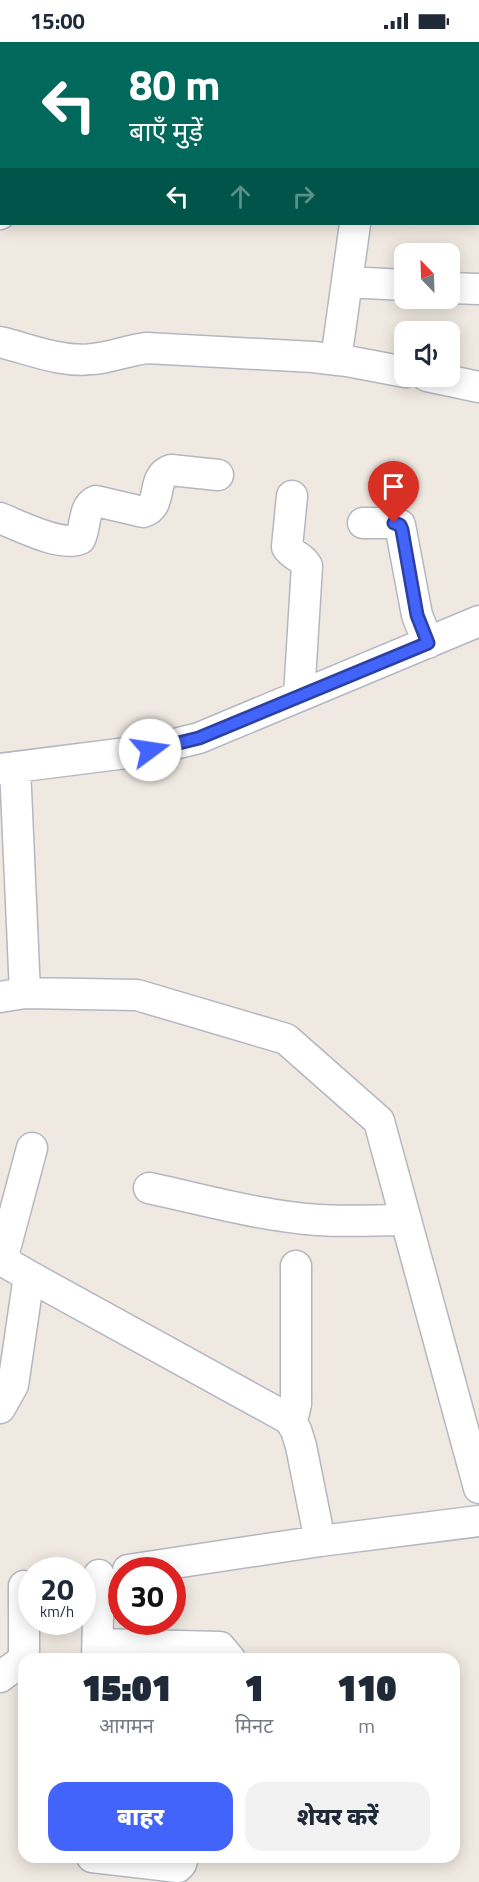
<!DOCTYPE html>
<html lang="hi">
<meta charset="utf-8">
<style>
:root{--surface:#fff;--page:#f2f2f3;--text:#1f2937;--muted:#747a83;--accent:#4264fb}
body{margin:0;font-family:"Titillium Web","Noto Sans Devanagari",sans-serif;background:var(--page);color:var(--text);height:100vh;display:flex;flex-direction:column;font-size:22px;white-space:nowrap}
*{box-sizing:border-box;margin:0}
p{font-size:20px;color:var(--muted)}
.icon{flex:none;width:33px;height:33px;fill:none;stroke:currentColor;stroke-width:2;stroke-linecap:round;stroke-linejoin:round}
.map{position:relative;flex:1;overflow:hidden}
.sheet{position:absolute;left:18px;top:1611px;width:442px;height:210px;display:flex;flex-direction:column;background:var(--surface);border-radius:18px;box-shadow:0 3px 15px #0003}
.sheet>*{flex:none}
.guide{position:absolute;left:0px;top:0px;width:480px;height:183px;box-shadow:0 3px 15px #0003;background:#00695c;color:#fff;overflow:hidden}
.needle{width:39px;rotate:337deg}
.tools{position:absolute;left:394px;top:201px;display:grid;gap:12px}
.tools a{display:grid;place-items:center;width:66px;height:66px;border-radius:12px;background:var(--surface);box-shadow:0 3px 15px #0003;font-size:30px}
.speed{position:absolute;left:18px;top:1515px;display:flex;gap:12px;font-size:30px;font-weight:700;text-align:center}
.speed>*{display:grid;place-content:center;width:78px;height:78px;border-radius:50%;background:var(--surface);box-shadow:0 3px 15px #0003;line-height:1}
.speed small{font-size:15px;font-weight:400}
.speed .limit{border:9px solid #d22;background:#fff;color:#111}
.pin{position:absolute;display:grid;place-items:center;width:51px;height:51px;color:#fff;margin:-62px -26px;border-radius:50% 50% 50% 0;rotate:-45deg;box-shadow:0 0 6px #0007}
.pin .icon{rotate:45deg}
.me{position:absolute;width:66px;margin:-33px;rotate:76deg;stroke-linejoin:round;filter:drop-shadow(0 0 4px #0008)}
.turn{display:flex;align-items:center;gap:21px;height:126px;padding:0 30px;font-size:27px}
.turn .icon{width:78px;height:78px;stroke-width:2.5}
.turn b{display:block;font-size:42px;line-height:51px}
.lanes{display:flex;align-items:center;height:57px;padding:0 30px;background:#0003;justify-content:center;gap:30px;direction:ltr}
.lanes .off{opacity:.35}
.eta{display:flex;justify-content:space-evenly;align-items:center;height:102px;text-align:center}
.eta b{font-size:36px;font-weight:800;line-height:42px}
.primary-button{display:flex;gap:12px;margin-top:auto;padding:12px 30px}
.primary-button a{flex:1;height:69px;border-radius:18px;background:var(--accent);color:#fff;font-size:24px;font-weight:800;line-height:69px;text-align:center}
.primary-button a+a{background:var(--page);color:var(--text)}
.status{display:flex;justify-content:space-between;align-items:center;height:42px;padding:0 30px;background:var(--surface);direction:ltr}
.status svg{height:16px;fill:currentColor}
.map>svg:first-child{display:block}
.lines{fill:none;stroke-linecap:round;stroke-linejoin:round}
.minor-casing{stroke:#b4b7c1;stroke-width:33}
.minor{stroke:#fff;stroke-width:30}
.route-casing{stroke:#2b41a3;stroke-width:15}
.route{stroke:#4264fb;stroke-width:10}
</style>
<div class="status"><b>15:00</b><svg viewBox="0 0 49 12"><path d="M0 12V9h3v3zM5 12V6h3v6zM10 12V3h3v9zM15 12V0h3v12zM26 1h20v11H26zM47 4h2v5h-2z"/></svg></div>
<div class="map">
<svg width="479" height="1840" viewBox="0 0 479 1840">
<rect width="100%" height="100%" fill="#efe9e1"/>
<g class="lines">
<g class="minor-casing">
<path id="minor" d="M220,0V2
M368,0V2
M0,2H2
M31,2L42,0
M291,2L296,0
M0,172L2,169
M347,240L405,243
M450,246L479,247
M0,300C29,307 62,321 92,317C110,316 128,308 147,306L313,315L347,319L405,330
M336,318L355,182
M427,334L479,345
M292,454L287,505C292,514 302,514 307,524L299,654
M0,476C20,484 60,505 80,497C86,485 83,464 96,459L143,470C164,464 150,435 171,428L218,433
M363,481H394L400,483L417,573L428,601
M15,725L25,951
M0,727L150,708L199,696L479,579
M0,955L25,951L137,953L286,997L379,1079L479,1446
M149,1146C205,1158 261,1174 318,1178C347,1180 377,1178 406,1178
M0,1217L29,1234L289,1377L296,1388L301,1404L320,1499
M2,1218L32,1106
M0,1366L13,1343L29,1234
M289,1377L294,1371L296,1362V1224
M128,1528L320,1499L479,1479
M98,1602L220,1605L230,1617
M97,1617L99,1533
M0,1635C8,1628 18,1624 24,1616V1544
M92,1815L178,1825L181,1822L183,1815"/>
</g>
<use href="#minor" class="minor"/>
</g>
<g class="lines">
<g class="route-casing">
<path id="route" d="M150,708L199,696L428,601L417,573L402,488L400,483L394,481"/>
</g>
<use href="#route" class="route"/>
</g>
</svg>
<div class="tools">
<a><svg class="needle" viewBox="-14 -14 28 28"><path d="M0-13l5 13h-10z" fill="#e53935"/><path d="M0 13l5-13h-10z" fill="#747a83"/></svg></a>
<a><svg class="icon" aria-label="sound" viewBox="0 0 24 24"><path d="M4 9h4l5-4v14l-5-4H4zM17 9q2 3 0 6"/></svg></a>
</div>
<div class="speed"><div>20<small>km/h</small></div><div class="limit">30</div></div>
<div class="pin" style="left:394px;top:481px;background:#d93025"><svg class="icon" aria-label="arrive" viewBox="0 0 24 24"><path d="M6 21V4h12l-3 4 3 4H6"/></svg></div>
<svg class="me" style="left:150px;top:708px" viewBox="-20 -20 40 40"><circle r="19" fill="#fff"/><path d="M0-13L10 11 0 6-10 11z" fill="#4264fb"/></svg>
<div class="guide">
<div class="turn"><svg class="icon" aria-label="left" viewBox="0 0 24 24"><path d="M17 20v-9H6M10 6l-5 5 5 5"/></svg><div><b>80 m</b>बाएँ मुड़ें</div></div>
<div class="lanes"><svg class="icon" aria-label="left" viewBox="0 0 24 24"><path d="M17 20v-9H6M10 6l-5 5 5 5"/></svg><svg class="icon off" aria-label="ahead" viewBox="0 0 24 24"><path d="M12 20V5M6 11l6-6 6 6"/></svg><svg class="icon off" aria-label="right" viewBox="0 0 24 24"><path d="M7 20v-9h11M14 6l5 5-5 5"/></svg></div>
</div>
<section class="sheet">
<div class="eta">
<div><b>15:01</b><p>आगमन</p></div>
<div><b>1</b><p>मिनट</p></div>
<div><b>110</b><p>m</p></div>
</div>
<div class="primary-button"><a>बाहर</a><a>शेयर करें</a></div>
</section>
</div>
